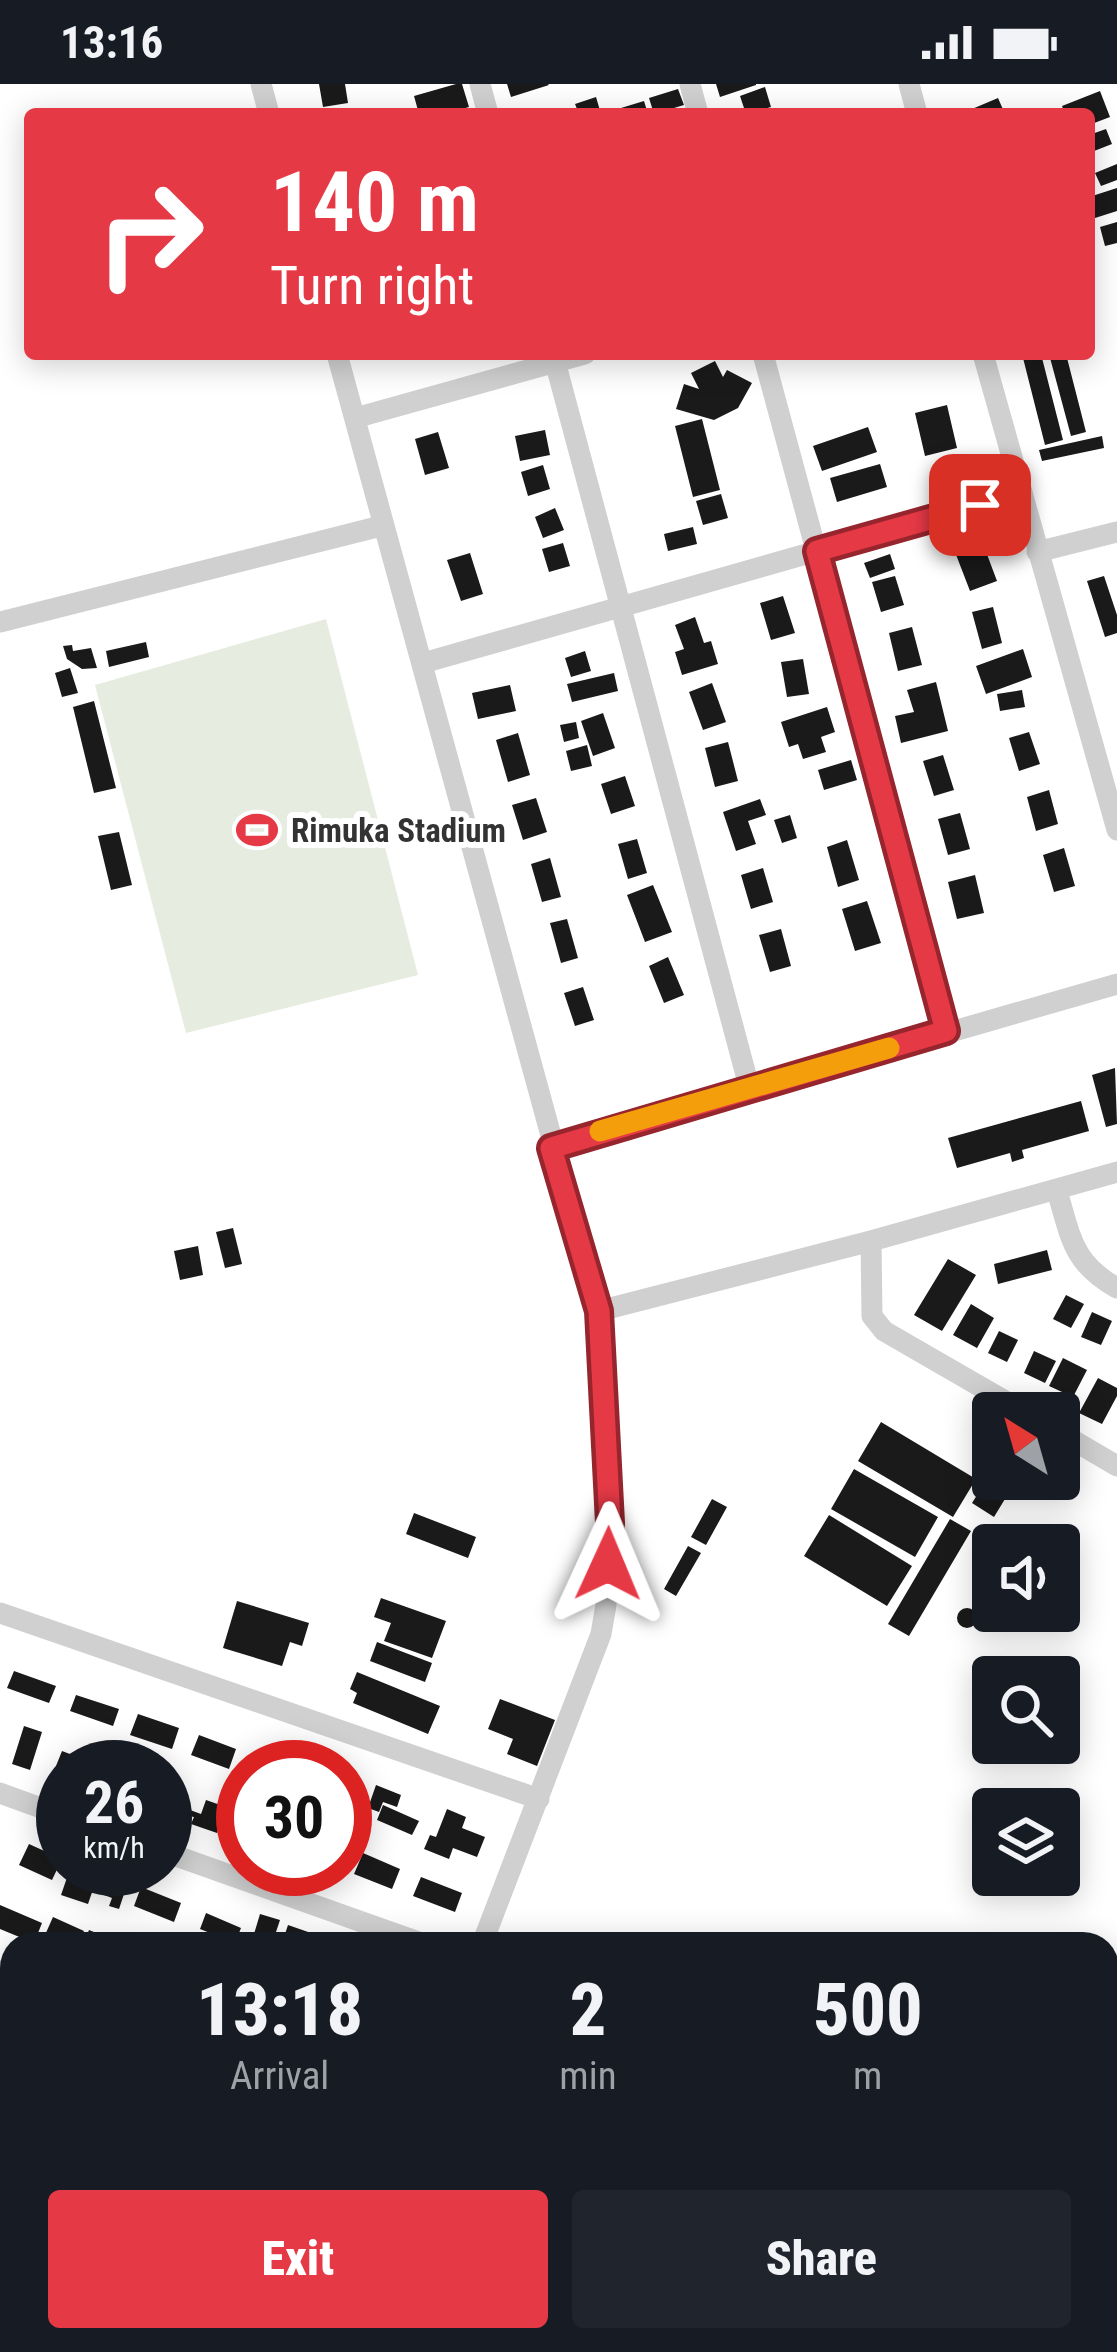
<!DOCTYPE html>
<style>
:root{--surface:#171b24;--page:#20242c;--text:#f1f3f6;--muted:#9ea1a6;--accent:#e63946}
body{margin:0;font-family:"Roboto Condensed",sans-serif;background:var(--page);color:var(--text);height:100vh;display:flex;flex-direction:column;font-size:45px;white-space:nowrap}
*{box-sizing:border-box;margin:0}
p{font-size:39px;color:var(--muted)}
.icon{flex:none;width:66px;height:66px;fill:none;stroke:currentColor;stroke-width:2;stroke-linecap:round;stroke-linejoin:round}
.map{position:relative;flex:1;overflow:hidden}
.sheet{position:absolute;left:0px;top:1848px;width:1119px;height:420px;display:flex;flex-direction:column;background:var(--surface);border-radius:36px 36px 0 0;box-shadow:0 6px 30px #0003}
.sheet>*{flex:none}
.banner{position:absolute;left:24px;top:24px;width:1071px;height:252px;border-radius:12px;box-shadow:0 6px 30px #0003;background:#e63946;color:#fff;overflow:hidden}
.needle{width:78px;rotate:323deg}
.buttons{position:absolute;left:972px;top:1308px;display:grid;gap:24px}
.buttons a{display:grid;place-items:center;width:108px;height:108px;border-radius:12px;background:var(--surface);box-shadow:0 6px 30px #0003;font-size:60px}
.speed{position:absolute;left:36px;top:1656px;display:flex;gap:24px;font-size:60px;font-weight:700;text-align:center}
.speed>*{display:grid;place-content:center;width:156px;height:156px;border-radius:50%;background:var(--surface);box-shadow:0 6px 30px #0003;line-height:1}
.speed small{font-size:30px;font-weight:400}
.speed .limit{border:18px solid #d22;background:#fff;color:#111}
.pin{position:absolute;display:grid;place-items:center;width:102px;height:102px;color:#fff;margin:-51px;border-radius:24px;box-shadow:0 6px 18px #0006}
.me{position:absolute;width:132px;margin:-66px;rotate:1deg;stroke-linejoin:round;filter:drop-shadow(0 0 9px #0008)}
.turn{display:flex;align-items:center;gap:42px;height:252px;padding:0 48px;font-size:54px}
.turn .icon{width:156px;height:156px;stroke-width:2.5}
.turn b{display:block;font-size:84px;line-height:102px}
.eta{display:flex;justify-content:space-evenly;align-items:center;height:204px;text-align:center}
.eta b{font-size:72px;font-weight:800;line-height:84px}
.primary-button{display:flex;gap:24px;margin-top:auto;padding:24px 48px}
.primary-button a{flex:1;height:138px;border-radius:12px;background:var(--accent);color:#fff;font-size:48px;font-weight:800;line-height:138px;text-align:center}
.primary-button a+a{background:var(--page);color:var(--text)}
.status{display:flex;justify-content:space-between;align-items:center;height:84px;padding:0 60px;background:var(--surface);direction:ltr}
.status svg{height:33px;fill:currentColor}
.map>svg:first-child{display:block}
.green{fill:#e6ecdf}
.building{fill:#1a1a1a}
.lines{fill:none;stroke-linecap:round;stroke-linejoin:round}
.street{stroke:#d0d0d0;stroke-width:21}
.route-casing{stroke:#96252e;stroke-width:30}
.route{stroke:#e63946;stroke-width:21}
.slow{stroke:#f59e0b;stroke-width:21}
.labels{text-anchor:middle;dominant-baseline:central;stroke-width:12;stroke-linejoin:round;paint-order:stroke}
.poi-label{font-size:33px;font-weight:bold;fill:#333;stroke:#fff;text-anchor:start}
</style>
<div class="status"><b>13:16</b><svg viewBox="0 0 49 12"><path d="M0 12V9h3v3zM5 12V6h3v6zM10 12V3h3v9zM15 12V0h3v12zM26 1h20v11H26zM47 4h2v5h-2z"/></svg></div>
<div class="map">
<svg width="1117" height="2268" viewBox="0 0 1117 2268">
<rect width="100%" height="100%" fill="#fff"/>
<path class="green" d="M326,535L418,891L186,949L95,601Z"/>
<path class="building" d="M319,0H345L348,19L323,23Z
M456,0H462L469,23L444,30H419L414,12Z
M507,0H548L549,1L511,13Z
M716,0H756V1L720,13Z
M765,3L771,23L746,30L740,12Z
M678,5L684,21L654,30L649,14Z
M1100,7L1110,33L1089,41V30H1065L1062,22Z
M596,13L601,30H579L575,20Z
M998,14L1005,30H974L972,25Z
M644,17L648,30H623L621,24Z
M1106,45L1112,60L1089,69V51Z
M1117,80V96L1101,102L1095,89Z
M1117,104V127L1095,134L1089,113Z
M1117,138V159L1105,162L1100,143Z
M1022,270H1041L1063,356L1045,361Z
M1049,270H1066L1086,348L1071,352Z
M715,277L723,293L727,286L752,299L738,324L714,336L676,325L684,300L699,305L691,289Z
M947,321L957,364L925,372L915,329Z
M702,335L720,406L693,413L675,342Z
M868,343L877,368L822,387L813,362Z
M545,346L550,371L520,377L515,352Z
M438,348L449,384L425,391L415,355Z
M1102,352L1104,364L1042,377L1039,366Z
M880,380L887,403L837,418L830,394Z
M543,381L550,405L528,412L521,388Z
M721,410L728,434L703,441L696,417Z
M555,424L564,446L543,454L535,433Z
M693,443L697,460L668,467L664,450Z
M982,457L997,497L970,507L955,468Z
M563,459L570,482L549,488L542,465Z
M470,469L483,510L461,517L447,476Z
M890,470L895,485L870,494L864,479Z
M895,492L904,521L881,528L872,498Z
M1104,492L1117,531V549L1105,553L1087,497Z
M783,512L795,549L771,556L760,519Z
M993,523L1002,559L982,565L972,528Z
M695,533L704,559L711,557L718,580L682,591L675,568L684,565L675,541Z
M912,543L922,581L898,587L889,549Z
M146,558L149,573L109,583L106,567Z
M72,561L73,567L91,564L97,584L82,585L67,575L63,562Z
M1023,565L1032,593L986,610L976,582Z
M585,567L591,587L571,593L565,574Z
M803,575L809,610L787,613L781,578Z
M70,584L78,609L62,613L55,589Z
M614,589L618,607L572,618L567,600Z
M936,598L948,647L901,659L895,632L914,628L907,606Z
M712,599L726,638L703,646L689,608Z
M510,601L516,627L478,635L472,609Z
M1022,606L1025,623L1000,627L997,610Z
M94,617L116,704L94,709L73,623Z
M827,623L835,648L821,653L826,668L803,675L798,660L789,663L781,638Z
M603,629L615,664L593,672L581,637Z
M576,638L579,654L564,658L560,641Z
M1029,648L1040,680L1019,687L1009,654Z
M518,649L530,691L508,698L496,656Z
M728,658L738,697L715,703L705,664Z
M587,661L592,682L571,687L566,667Z
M943,671L954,706L934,712L923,677Z
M851,676L857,696L824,706L818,686Z
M625,692L635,722L611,730L601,700Z
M1049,706L1058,740L1036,747L1027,713Z
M536,714L547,748L523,756L512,721Z
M760,715L766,731L748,737L756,760L736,767L723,728Z
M960,729L970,765L948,771L938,735Z
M790,731L797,754L782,759L774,736Z
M119,748L132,801L111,806L98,752Z
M637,755L647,789L628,795L618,760Z
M847,756L859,796L838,803L827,763Z
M1064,764L1075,802L1054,808L1043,771Z
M550,774L561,813L542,818L531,780Z
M763,784L773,818L751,825L741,791Z
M975,791L984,829L957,835L948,798Z
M653,801L672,848L645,858L627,811Z
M867,817L881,859L855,867L842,825Z
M567,835L578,874L561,879L550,839Z
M781,845L791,882L770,888L759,851Z
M668,873L684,911L664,919L649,882Z
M583,903L594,936L575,942L564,909Z
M1115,984L1117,1040L1106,1043L1092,991Z
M1081,1017L1089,1047L1022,1066L1024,1074L1012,1078L1010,1069L957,1084L948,1054Z
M233,1144L242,1180L225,1184L216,1148Z
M198,1162L203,1191L180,1196L174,1167Z
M1047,1166L1052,1186L998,1200L994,1180Z
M948,1175L976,1191L942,1247L914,1231Z
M1066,1211L1084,1220L1071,1244L1053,1235Z
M971,1220L994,1234L977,1264L953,1251Z
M1092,1228L1112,1237L1101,1261L1081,1253Z
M999,1247L1018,1256L1007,1278L988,1269Z
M1034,1267L1056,1277L1045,1299L1024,1289Z
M1063,1274L1087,1286L1073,1313L1049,1302Z
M1098,1294L1117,1304V1312L1102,1340L1079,1329Z
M881,1338L976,1395L953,1433L858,1377Z
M854,1385L938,1433L915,1473L831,1425Z
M986,1397L1008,1410L994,1433L972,1419Z
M712,1415L727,1423L706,1461L691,1453Z
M414,1429L476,1453L468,1474L406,1450Z
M829,1431L912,1482L887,1522L804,1472Z
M950,1435L971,1447L909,1552L888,1540Z
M688,1462L701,1469L676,1512L664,1505Z
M381,1514L446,1537L432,1574L384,1557L391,1539L374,1533Z
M237,1517L309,1539L302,1562L290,1558L282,1582L223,1564Z
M957 1534a10 10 0 1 1 20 0a10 10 0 1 1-20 0Z
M377,1558L432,1579L425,1598L370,1577Z
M14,1587L56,1602L49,1619L7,1604Z
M357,1588L440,1622L428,1650L353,1619L357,1609L350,1605Z
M76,1611L119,1625L113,1642L70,1627Z
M500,1615L555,1636L537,1682L507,1670L513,1655L488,1645Z
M138,1630L179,1644L172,1665L130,1651Z
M24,1642L42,1648L30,1686L12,1680Z
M199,1651L236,1665L229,1685L191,1671Z
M62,1667L104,1683L56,1682Z
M376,1701L401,1711L397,1723L383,1718L379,1728L368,1724Z
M345,1711L364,1718L357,1738L345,1734Z
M234,1715L243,1718V1763L219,1754Z
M206,1716L226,1723L217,1749L191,1740L194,1733L188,1732L190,1726L201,1730Z
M383,1721L419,1737L412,1751L377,1736Z
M447,1725L466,1733L462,1744L485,1753L477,1773L453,1764L449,1775L424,1765L430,1751L436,1753Z
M29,1760L62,1775L52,1796L19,1781Z
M363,1769L400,1785L392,1805L354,1790Z
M70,1785H100L88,1820L61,1811Z
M103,1789L128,1798L119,1825L109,1822L112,1814L96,1808Z
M421,1793L462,1809L455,1828L413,1812Z
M141,1803L181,1819L174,1838L134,1822Z
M0,1821L42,1839L34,1859L0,1845Z
M206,1829L241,1844L235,1859L200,1845Z
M260,1830L280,1836L276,1848L285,1850L288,1841L311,1849L307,1860H251Z
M53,1833L84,1847L78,1860H41Z
M89,1846L116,1857L115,1860H83Z
M0,1915L12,1919L0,1959Z
M2,1978L12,1982L9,2026L0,2022Z
M0,2087L12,2092V2116L5,2134L0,2132Z
M1107,2155L1117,2162V2174L1107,2188Z
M213,2256H244L240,2268H209Z
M252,2256H271L277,2258L273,2268H248Z
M369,2256H404L400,2268H366Z
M440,2256H471L466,2268L438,2262Z
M485,2256L510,2262L508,2268H481Z
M621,2256H647L643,2268L619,2261Z
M654,2256L677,2260L674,2268H650Z
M697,2256H720L724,2257L719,2268H692Z
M969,2256H985L995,2260L992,2268H963Z"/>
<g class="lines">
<path class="street" d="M261,0L269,30
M480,0L488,30
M690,0L698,30
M909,0L917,30
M337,270L599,1227L610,1439L606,1521L601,1550L482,1860
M553,270L750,1006
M763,270L946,947
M983,270L1117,746
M355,334L585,270
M1037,468L1117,448
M0,538L381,442
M423,579L1021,409
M551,1063L1117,900
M1057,1107C1071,1153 1072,1179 1117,1204
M871,1157L872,1232L884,1247L1026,1329
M599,1227L871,1157L1117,1088
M1059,1348L1117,1382
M0,1529L539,1715
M0,1709L63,1732
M165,1768L424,1860
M0,1887L12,1891
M0,2062L12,2066
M1107,2068L1117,2042
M1107,2106L1117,2110
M0,2237L12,2241
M54,2256L89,2268
M548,2256L580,2268
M1027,2256L1061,2268
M331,2268L335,2256
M521,2268L525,2256
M775,2268L779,2256
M911,2268L916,2256"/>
</g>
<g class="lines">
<g class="route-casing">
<path id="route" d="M608,1480L610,1439L599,1227L551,1064L946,947L817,467L980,421"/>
</g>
<use href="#route" class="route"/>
<path class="slow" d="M600,1047L889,964"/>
</g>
<defs>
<g id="stadium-bare" transform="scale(3.24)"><path d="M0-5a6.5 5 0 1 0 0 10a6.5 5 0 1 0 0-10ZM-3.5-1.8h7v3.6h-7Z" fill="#e63946" stroke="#fff" stroke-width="2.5" paint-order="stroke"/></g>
</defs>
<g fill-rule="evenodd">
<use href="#stadium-bare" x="257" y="746"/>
</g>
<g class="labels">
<g class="poi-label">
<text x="291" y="746">Rimuka Stadium</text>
</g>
</g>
</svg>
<div class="buttons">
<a><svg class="needle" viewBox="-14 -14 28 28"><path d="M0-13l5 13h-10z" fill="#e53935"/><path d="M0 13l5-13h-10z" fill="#9ea1a6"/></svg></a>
<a><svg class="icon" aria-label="sound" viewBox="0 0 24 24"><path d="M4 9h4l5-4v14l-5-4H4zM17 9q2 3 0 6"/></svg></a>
<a><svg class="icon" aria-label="search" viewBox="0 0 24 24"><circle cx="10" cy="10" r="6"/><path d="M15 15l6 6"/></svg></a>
<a><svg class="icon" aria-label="layers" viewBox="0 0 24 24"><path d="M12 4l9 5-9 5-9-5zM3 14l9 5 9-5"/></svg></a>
</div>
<div class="speed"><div>26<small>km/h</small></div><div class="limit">30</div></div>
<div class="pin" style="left:980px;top:421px;background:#d93025"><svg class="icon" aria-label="arrive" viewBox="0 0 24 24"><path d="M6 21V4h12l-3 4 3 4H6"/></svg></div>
<svg class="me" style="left:608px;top:1480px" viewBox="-20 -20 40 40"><path d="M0-17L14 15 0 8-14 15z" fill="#e63946" stroke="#fff" stroke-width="4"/></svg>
<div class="banner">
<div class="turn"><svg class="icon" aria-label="right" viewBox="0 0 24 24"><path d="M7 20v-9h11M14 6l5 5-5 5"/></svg><div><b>140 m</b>Turn right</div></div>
</div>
<section class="sheet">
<div class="eta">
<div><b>13:18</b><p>Arrival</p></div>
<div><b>2</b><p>min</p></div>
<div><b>500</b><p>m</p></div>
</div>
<div class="primary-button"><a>Exit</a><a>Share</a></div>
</section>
</div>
